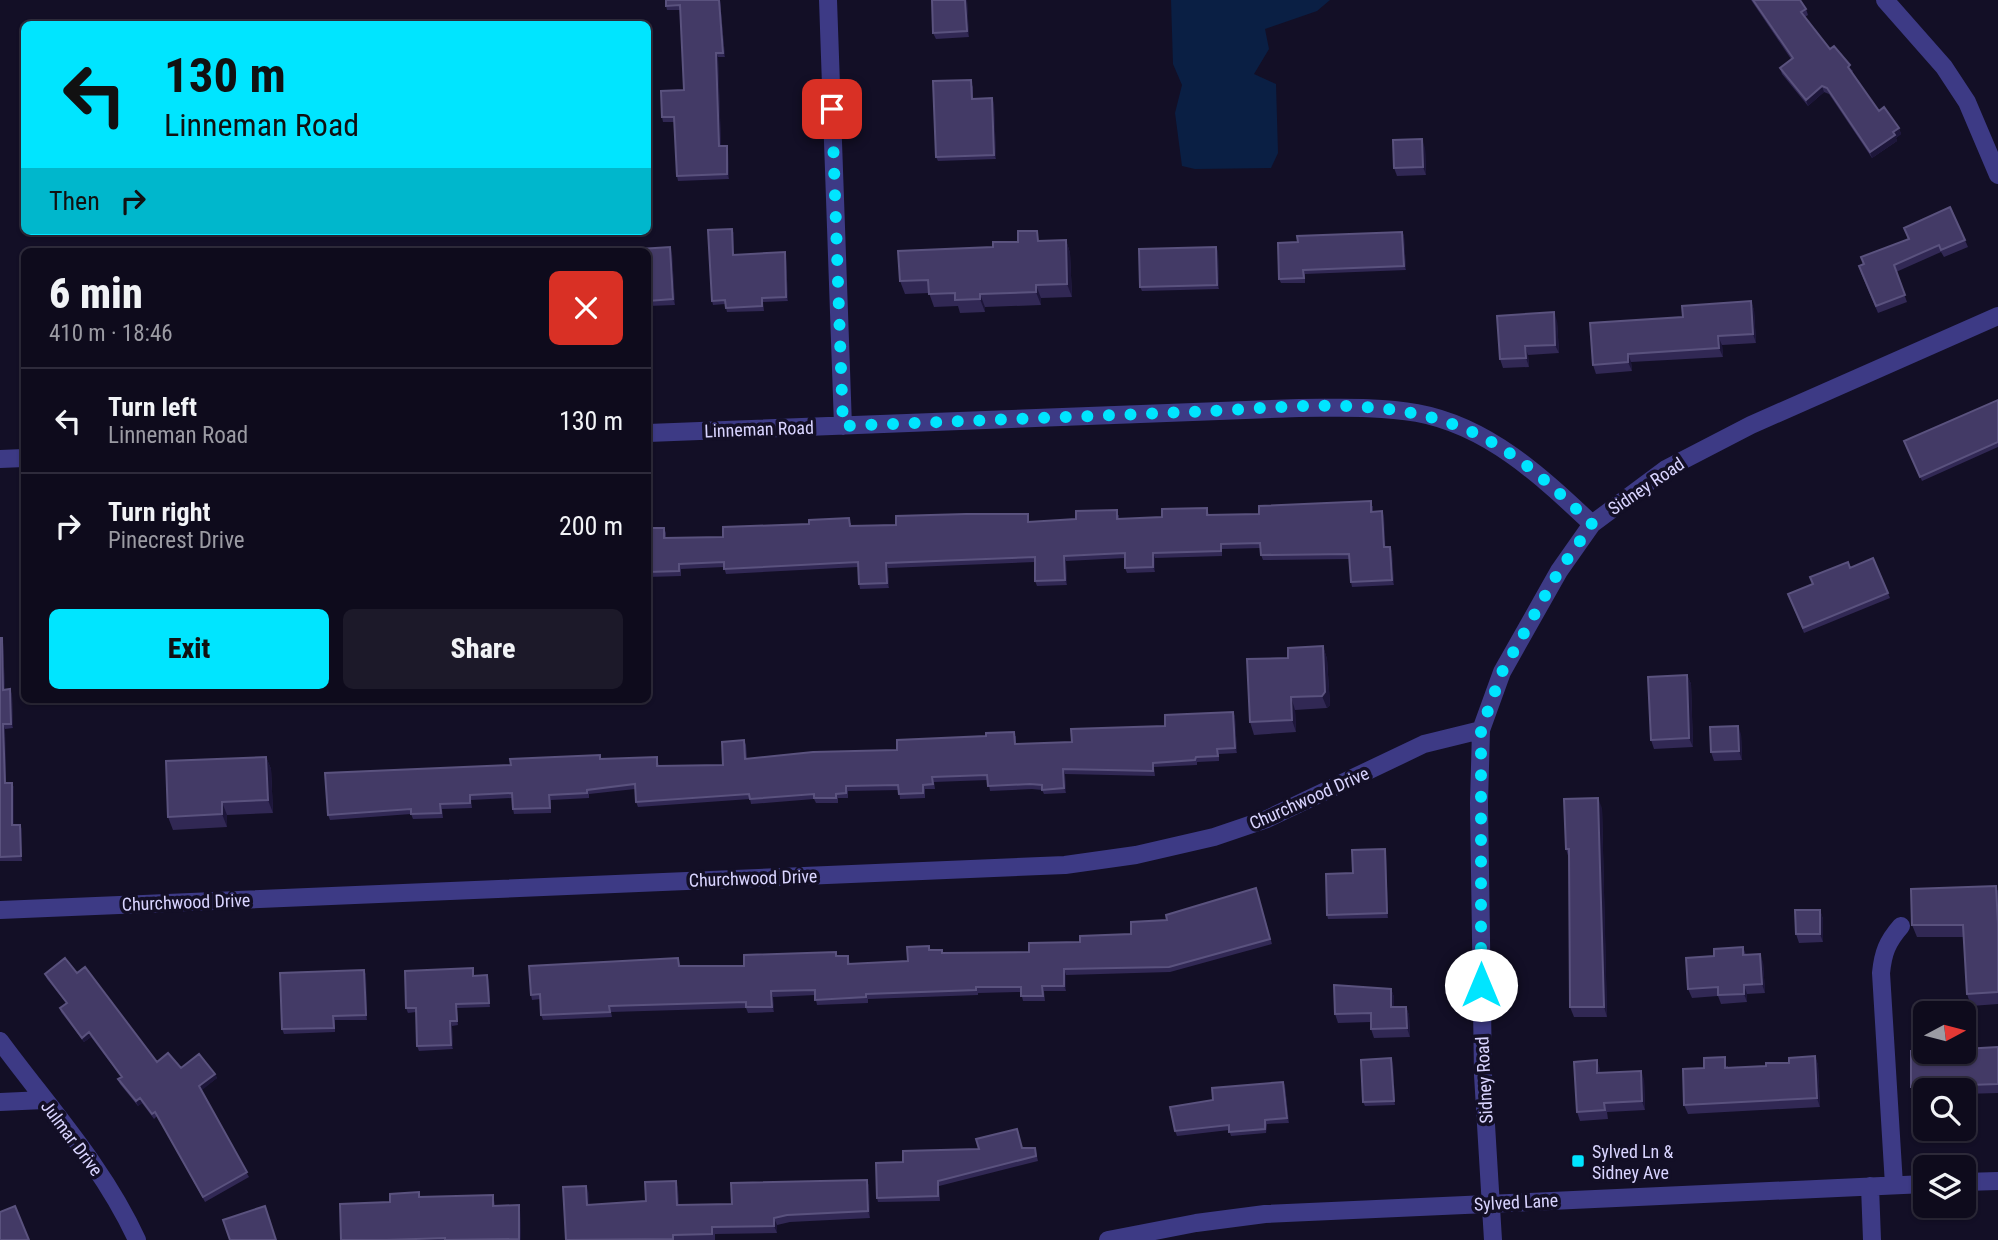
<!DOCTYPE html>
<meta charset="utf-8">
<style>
:root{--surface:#0e0b1c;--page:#1c1929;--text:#f1f3f6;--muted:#9b9ba3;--line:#2e2b3b;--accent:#00e5ff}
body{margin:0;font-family:"Roboto Condensed",sans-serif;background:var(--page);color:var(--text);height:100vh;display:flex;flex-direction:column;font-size:26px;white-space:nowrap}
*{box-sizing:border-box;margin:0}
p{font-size:23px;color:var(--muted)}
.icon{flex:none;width:38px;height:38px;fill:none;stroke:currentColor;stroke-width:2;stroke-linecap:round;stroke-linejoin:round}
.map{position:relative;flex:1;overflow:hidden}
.details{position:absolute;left:21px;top:248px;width:630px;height:455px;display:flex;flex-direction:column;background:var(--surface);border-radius:10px;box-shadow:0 2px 5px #0004,0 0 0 2px var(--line)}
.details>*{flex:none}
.guide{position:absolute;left:21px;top:21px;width:630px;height:214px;border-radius:10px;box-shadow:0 2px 5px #0004,0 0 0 2px var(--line);background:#00e5ff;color:#111;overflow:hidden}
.needle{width:46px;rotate:83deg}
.tools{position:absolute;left:1913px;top:1001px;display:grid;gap:14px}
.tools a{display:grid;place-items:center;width:63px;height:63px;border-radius:10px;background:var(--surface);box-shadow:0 2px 5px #0004,0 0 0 2px var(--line);font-size:35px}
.pin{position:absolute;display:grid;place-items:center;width:60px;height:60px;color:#fff;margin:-30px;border-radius:14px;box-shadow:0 4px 10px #0006}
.me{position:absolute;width:77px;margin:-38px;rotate:0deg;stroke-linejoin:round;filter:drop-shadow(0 0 5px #0008)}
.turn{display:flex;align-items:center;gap:24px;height:147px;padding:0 28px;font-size:32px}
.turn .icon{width:91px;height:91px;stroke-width:2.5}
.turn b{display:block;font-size:49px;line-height:60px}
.then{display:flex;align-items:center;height:66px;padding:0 28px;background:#0003;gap:14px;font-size:26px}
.round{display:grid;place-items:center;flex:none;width:74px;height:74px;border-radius:10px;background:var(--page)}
.overview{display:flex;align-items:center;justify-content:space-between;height:119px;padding:0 28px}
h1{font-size:42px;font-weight:800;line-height:52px}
.cta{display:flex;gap:14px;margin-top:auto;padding:14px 28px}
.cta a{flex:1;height:80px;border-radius:10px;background:var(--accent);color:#111;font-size:28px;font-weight:800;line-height:80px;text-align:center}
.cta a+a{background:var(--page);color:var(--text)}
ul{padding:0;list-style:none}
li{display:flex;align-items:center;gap:21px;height:105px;padding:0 28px;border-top:2px solid var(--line)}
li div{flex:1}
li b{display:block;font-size:26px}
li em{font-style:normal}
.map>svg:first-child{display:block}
.water{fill:#0a1f44}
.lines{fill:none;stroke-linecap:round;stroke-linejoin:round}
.minor{stroke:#3d3a85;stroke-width:18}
.wall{fill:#312854}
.shaded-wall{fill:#1d163a}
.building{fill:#433a66;stroke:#5a527e;stroke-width:2}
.route{stroke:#00e5ff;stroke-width:12;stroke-dasharray:0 21.6}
.poi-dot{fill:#00e5ff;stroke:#130f26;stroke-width:2.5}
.labels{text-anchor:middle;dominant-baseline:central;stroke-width:7;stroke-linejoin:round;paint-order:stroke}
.street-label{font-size:18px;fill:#d9d4ff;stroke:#130f26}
.poi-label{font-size:18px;fill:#d9d4ff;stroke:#130f26;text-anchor:start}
</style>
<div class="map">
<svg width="1998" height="1240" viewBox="0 0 1998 1240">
<rect width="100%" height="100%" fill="#130f26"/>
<path class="water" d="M1171,0H1330L1317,11L1265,29L1269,49L1254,74L1276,84L1278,153L1271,168L1195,169L1182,166L1175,113L1182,85L1173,64Z"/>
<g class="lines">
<path class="minor" d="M828,0L843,426
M1885,0L1944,67L1967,102L1998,175
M648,433L1299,408C1338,408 1378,406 1417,413C1488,426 1541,476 1592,524
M0,459L24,458
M0,910L1065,865L1136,855L1214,837L1267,819L1424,744L1481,730
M0,1041C47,1105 104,1167 137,1240
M0,1102L44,1100
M1964,1182L1998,1181
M1894,1185L1881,973C1883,953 1887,942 1901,926
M1870,1186L1872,1240
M1108,1240L1196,1223L1265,1214L1925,1184
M1493,1240L1483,1075L1479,803L1481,730L1502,672L1559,571L1592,524L1666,469L1751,425L1998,316"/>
</g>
<path class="wall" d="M720,0L725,57H718L721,146H727L728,150L729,179L678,181L677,176L674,122H663L662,117L684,90L680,10H667L666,6Z
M932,0H967L969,37L936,39L933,33Z
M1751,0H1800L1806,9L1808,15L1805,17L1830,49L1853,71L1852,72L1879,111L1899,128L1901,134L1896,138L1897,141L1872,158L1829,94L1824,92L1808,106L1782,74L1780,68L1791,59Z
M973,85V99L994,103L996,159L938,161L936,157Z
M1425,148L1426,175L1397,176L1394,168Z
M1904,228L1965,240L1968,247L1944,257L1941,252L1896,272L1907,302L1878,313L1861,273L1864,264L1908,239Z
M732,229L734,234V255L786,257L788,301L763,302L764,311L727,312L725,304L713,305L712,301Z
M1402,232L1404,236L1406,270L1305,274V283H1281L1279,279L1298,242Z
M1066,240L1070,253L1072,297L1041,298V305L985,307V312L960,313L958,306L934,307L929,293L905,294L900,281L1041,241Z
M1218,251L1219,289L1142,291L1140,287Z
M648,252L672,253L675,305L648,306Z
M1751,301L1754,310L1756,343L1722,345L1723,357L1631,362L1632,371L1596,374L1593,365L1683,317Z
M1557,321L1559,353L1528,355L1529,367L1503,368L1500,359Z
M1998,400V447L1922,481L1904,441Z
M1373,506V512L1384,516L1385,547H1390L1392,552L1394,585L1352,587L1351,582L1350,559L1263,560L1261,555V548L1222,549V556L1155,558V572L1127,573L1125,568V558L1066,561L1067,585L1037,586L1035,581V562L888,568L889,588L860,589L859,584L858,567L726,574L724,567L681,569V576L648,577V528H664L666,533V538L723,537L851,523V526L1029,519V522L1076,519L1119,515V519L1162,517L1207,508L1209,515L1259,514Z
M1873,558L1890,598L1804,633L1788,594Z
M0,638H2L3,642L5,690L12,694L13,728L5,729L6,783H12L14,788V825L22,829V861H0Z
M1323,646L1327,659L1330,705L1327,708L1295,710L1296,732L1254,735L1250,722L1288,658Z
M1687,675L1691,684L1693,747L1654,749L1651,740Z
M1233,712L1235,717L1237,753L1219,754V761L1197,762V765L1154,767L1155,776L1065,774L1066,793L1044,794L1042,790L1032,789L990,791L988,780L934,782L935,789H925V798L900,799L899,790L848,791V798H838V803H816L814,799L751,804L750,799L638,807L636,802L635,789L589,794V798L551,800V813L514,814L513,809L512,798L471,800L472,808L442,809L443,818L413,819L411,814L330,820L328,815L511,765L600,755L601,759L657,757L659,766L723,765L744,740L746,745L747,759L897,750L1016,736V744L1072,742L1165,726Z
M1741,734L1742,760L1714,761L1711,752Z
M266,757L271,769L273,813L227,815V827L173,830L168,817Z
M1602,808L1607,1017H1574L1570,1007L1569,859L1566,849Z
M1385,849L1386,854L1388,918L1328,919L1327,915L1353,873Z
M1256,888L1272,944L1170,972L1066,975V991H1044L1045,1001H1023L1021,992L978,993V995L868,999V1003L817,1005L815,995L773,997L774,1012L748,1013L746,1008L611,1012L612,1017L543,1020L541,1015V999L532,1000L531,995L678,958L680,966H744L836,952L837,956H848L850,964L908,961L931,950L943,953L1029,952L1131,934Z
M1998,890V1004L1971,1006L1967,994L1964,937H1917L1912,925Z
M1820,910L1823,919V942L1799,943L1796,934Z
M1743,947L1746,955L1763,962L1765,993L1747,994V1002L1721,1004L1718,996L1692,998L1688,989L1714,956Z
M364,970L366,975L367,1020H335V1032L284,1034L282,1029Z
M77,973L157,1062L181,1068L215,1074L217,1078L201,1090L249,1177L205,1202L157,1116L154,1119L142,1103L138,1106L120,1084L118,1079L121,1077L91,1037L84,1042L61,1012L60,1008L66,1003L47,979L45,974Z
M474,973V976L489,980L490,1007L457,1008L458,1025L452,1026L453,1049L419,1051L417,1046L416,1012L408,1013L406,1008Z
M1391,989L1394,997V1007H1406L1409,1015L1410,1037L1374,1038L1371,1029V1022L1338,1023L1335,1014Z
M1998,1047V1093L1964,1094V1090H1925V1095H1914L1911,1087Z
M1815,1056L1818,1065L1820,1107L1688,1114L1684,1105L1704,1068L1728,1066V1067L1766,1066L1789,1063Z
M1597,1060L1600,1073L1644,1079L1645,1110L1607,1112L1608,1119L1580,1121L1577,1112Z
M1393,1063L1395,1105L1365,1106L1363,1102Z
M1283,1082L1285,1086L1289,1123L1267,1124L1266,1133L1231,1136L1229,1130L1177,1136L1175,1131L1213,1100Z
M1023,1148L1036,1152L1038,1161L939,1186L940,1201L878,1202L877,1198Z
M867,1180L869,1187L870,1218L790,1222L777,1225V1233L715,1234V1240H566L589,1193V1205L646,1201L676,1181L678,1189L679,1205L732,1204Z
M420,1197L494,1200L495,1206L520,1210L521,1240H341L390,1202Z"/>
<path class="shaded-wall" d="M719,0H720L725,57L723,53Z
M965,0H967L969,37L967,31Z
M716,53L718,57L721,151L719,146Z
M1822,86L1824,92L1808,106L1806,100Z
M992,98L994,103L996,159L994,155Z
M1899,128L1901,134L1896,138L1897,141L1872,158L1870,152Z
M1422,139L1425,148L1426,175L1423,167Z
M727,146L728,150L729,179L727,174Z
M732,229L734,234V259L733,255Z
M1402,232L1404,236L1406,270L1404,266Z
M1066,240L1070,253L1072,297L1067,284Z
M670,247L672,253L675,305L673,299Z
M1216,247L1218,251L1219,289L1217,285Z
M785,252L786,257L788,301L786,297Z
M1036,285L1041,298V305L1036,292Z
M980,294L985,307V312L980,299Z
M1751,301L1754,310L1756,343L1753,334Z
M1554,312L1557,321L1559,353L1555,345Z
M1718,336L1722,345L1723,357L1719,348Z
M1525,346L1528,355L1529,367L1526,358Z
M1628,354L1631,362L1632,371L1628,362Z
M1382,511L1384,516L1386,552L1384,547Z
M1390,547L1392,552L1394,585L1392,580Z
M1153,553L1155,558V572L1153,567Z
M1064,556L1066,561L1067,585L1065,580Z
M886,563L888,568L889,588L887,583Z
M2,638L3,642L5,694L3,690Z
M1323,646L1327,659L1330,705L1327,708L1322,696Z
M1687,675L1691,684L1693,747L1689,738Z
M10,689L12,694L13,728L11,724Z
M1291,697L1295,710L1296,732L1292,720Z
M1233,712L1235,717L1237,753L1235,748Z
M3,724L5,729L6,788L5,783Z
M1738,726L1741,734L1742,760L1739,751Z
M266,757L271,769L273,813L268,800Z
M1063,769L1065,774L1066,793L1064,788Z
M12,783L14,788V829L12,825Z
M1598,798L1602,808L1607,1017L1604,1007Z
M222,802L227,815V827L222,814Z
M20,825L22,829V861L21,856Z
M1385,849L1386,854L1388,918L1387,913Z
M1820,910L1823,919V942L1820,934Z
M1760,954L1763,962L1765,993L1762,984Z
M1064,969L1066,975V991L1064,986Z
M364,970L366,975L367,1020L366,1015Z
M487,975L489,980L490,1007L489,1003Z
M1744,985L1747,994V1002L1744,994Z
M1391,989L1394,997V1016L1391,1007Z
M771,991L773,997L774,1012L772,1007Z
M456,1004L457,1008L458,1025L457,1021Z
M1406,1007L1409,1015L1410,1037L1407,1028Z
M450,1021L452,1026L453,1049L451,1045Z
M89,1032L91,1037L84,1042L82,1038Z
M1815,1056L1818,1065L1820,1107L1817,1098Z
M1391,1058L1393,1063L1395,1105L1394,1101Z
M1597,1060L1600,1069L1601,1082L1597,1073Z
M1641,1071L1644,1079L1645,1110L1642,1101Z
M215,1074L217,1078L201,1091L199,1086Z
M1283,1082L1285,1086L1289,1123L1287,1118Z
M140,1098L142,1103L138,1106L136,1101Z
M867,1180L869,1187L870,1218L868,1211Z
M676,1181L678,1189L679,1212L677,1205Z
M586,1186L589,1193L590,1212L587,1205Z
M519,1205L520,1210L521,1240H520Z
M774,1218L777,1225V1233L774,1226Z"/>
<path class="building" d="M666,0H719L723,53H716L719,146H727V174L677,176L674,117H662L661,91L684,90L680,5L666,6Z
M932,0H965L967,31L933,33Z
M1753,0H1800L1806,9L1801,12L1830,49L1834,46L1850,65L1848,67L1879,111L1884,107L1899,128L1893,132L1895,135L1870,152L1827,88L1822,86L1806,100L1780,68L1793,58Z
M971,80L972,99L992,98L994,155L936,157L933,81Z
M1422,139L1423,167L1394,168L1393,140Z
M1950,207L1965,240L1941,250L1939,245L1894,265L1905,295L1876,306L1859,266L1864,264L1861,257L1909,239L1904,228Z
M732,229L733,255L785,252L786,297L762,298V306L726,308L725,300L712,301L708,230Z
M1018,231H1037L1038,241L1066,240L1067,284L1036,285V292L980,294V299L955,300V293L929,294L928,280L900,281L898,251L993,247V242H1018Z
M1402,232L1404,266L1303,270L1304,278L1279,279L1278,243L1298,242L1297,236Z
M670,247L673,299L648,301V252H640V249Z
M1216,247L1217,285L1140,287L1139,249Z
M1751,301L1753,334L1718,336L1719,348L1628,354V362L1593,365L1590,323L1683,317L1682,306Z
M1554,312L1555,345L1525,346L1526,358L1500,359L1497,316Z
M1998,400V442L1920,477L1904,441Z
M1371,501V512L1382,511L1384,547H1390L1392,580L1351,582L1349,554L1261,555L1260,543L1221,544V551L1153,553V567L1125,568V553L1064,556L1065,580L1035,581V557L886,563L887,583L859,584L858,562L724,569V562L679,564V571L648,572V528H664V538L723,537V527L809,524V520L849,518L850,526L896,525V516L966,514H1028V522L1076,519V511L1117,510V519L1162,517V509L1207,508V515L1259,514V506Z
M1873,558L1888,593L1803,628L1788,594L1813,584L1810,577L1848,562L1850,568Z
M0,638H2L3,690L10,689L11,724H3L5,783H12V825H20L21,856L0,857Z
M1323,646L1325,692L1322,696L1291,697L1292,720L1250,722L1247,659L1288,658V648Z
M1687,675L1689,738L1651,740L1648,677Z
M1233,712L1235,748L1217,749L1218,756L1196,757L1195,760L1153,763V771L1063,769L1064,788L1042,790V785L1030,784L988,786L987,775L932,777L933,784L923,785V793L899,794L898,785L846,786V793L836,794V798H814V794L750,799L749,794L636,802L635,784L587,790V793L549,795L550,808L513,809L512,793L470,795V803L440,804L441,813L411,814V809L328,815L325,773L511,765L510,759L600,755V759L657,757V766L723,765L722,742L744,740L745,759L813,752L897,750V740L986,736V733L1014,732L1015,744L1072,742L1071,729L1165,726V715Z
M1738,726L1739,751L1711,752L1710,727Z
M266,757L268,800L222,802V814L168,817L166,761Z
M1598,798L1604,1007H1570L1569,849H1566L1564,799Z
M1385,849L1387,913L1327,915L1326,874L1353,873L1352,850Z
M1996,886L1998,924V992L1967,994L1963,925H1912L1911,889Z
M1256,888L1270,939L1169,967L1064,969V986H1042L1043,996H1021V987H976V990L866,994V997L815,1000V990L771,991L772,1007H746V1002L609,1006L610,1012L541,1015L540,994L531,995L529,966L678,958L679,966H744V955L836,952V956H848V964L908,961L907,947L929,946V950H942V953L1029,952V943L1080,942V936L1131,934V922L1167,920L1166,915Z
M1795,910H1820V934H1796Z
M1743,947V955L1760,954L1762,984L1744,985V994L1718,995V987L1688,989L1686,958L1714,956V949Z
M65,958L77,973L85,967L157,1062L168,1053L181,1068L199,1054L215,1074L199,1086L247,1172L203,1197L155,1112L152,1114L140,1098L136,1101L118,1079L122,1077L89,1032L82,1038L60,1008L67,1003L45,974Z
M473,968V976L487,975L489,1003L456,1004L457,1021H450L451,1045L417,1046L416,1008H406L405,971Z
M364,970L366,1015L333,1016L334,1028L282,1029L280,973Z
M1334,985L1391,989V1007H1406L1407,1028L1371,1029V1013L1335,1014Z
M1998,1047V1084L1911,1087V1051L1964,1052V1049Z
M1815,1056L1817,1098L1684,1105L1683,1069L1704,1068V1058L1725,1057V1068L1766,1066V1063H1789V1058Z
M1391,1058L1394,1101L1363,1102L1361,1060Z
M1597,1060V1073L1641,1071L1642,1101L1604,1103L1605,1110L1577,1112L1574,1062Z
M1283,1082L1287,1118L1265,1120V1129L1229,1132V1125L1175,1131L1170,1107L1213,1100L1212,1088Z
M1017,1129L1022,1148H1035L1036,1156L938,1181V1196L877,1198L876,1163L903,1162V1151L979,1149L976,1139Z
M867,1180L868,1211L787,1215L774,1218V1226L712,1227V1234L673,1235V1239L566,1240L563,1187L586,1186L587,1205L646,1201L645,1182L676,1181L677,1205L732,1204L731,1183Z
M419,1192V1197L493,1195V1206L519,1205V1239L445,1240V1238L386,1240H341L340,1204L390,1202V1194Z
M15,1206L29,1240H0V1212Z
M265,1206L276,1240H230L223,1220Z"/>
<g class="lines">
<path class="route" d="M832,109L843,426C958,421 1073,417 1187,412C1275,409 1372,394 1455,425C1509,444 1551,485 1592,524L1559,571L1502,672L1481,730V985"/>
</g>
<rect class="poi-dot" x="1571" y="1154" width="14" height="14" rx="3.5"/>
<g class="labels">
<g class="street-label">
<text transform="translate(759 429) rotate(-2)">Linneman Road</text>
<text transform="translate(1646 486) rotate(-34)">Sidney Road</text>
<text transform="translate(1309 798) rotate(-24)">Churchwood Drive</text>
<text transform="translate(753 878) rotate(-2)">Churchwood Drive</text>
<text transform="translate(186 902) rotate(-2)">Churchwood Drive</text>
<text transform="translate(1484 1080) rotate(-93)">Sidney Road</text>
<text transform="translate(72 1138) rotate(53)">Julmar Drive</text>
<text transform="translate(1516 1202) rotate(-3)">Sylved Lane</text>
</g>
<g class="poi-label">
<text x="1592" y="1151">Sylved Ln &amp;<tspan x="1592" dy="21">Sidney Ave</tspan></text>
</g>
</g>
</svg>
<div class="tools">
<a><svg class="needle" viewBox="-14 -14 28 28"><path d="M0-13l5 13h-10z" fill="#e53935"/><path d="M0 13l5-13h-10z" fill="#9b9ba3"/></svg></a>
<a><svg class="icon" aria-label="search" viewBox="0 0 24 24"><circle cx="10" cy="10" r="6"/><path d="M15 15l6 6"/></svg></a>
<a><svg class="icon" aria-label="layers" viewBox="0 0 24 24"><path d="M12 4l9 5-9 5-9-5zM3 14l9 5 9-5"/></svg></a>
</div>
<div class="pin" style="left:832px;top:109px;background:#d93025"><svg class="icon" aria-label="arrive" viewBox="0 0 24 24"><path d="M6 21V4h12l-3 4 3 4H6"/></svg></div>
<svg class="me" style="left:1481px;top:985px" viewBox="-20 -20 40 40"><circle r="19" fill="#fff"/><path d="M0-13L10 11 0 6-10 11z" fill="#00e5ff"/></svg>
<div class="guide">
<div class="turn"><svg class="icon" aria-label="left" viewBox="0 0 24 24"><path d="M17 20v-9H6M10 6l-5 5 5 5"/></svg><div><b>130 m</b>Linneman Road</div></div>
<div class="then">Then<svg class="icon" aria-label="right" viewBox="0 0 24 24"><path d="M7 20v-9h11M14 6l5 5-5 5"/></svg></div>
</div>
<section class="details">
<div class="overview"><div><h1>6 min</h1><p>410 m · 18:46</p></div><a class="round" style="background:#d93025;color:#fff"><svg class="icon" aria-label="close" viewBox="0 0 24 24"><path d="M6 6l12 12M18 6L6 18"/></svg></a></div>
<ul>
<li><svg class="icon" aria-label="left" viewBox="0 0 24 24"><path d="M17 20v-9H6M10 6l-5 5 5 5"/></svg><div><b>Turn left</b><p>Linneman Road</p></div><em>130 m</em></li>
<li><svg class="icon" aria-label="right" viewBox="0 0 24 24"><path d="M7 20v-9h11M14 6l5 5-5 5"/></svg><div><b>Turn right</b><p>Pinecrest Drive</p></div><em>200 m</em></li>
</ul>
<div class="cta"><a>Exit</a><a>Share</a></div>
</section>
</div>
